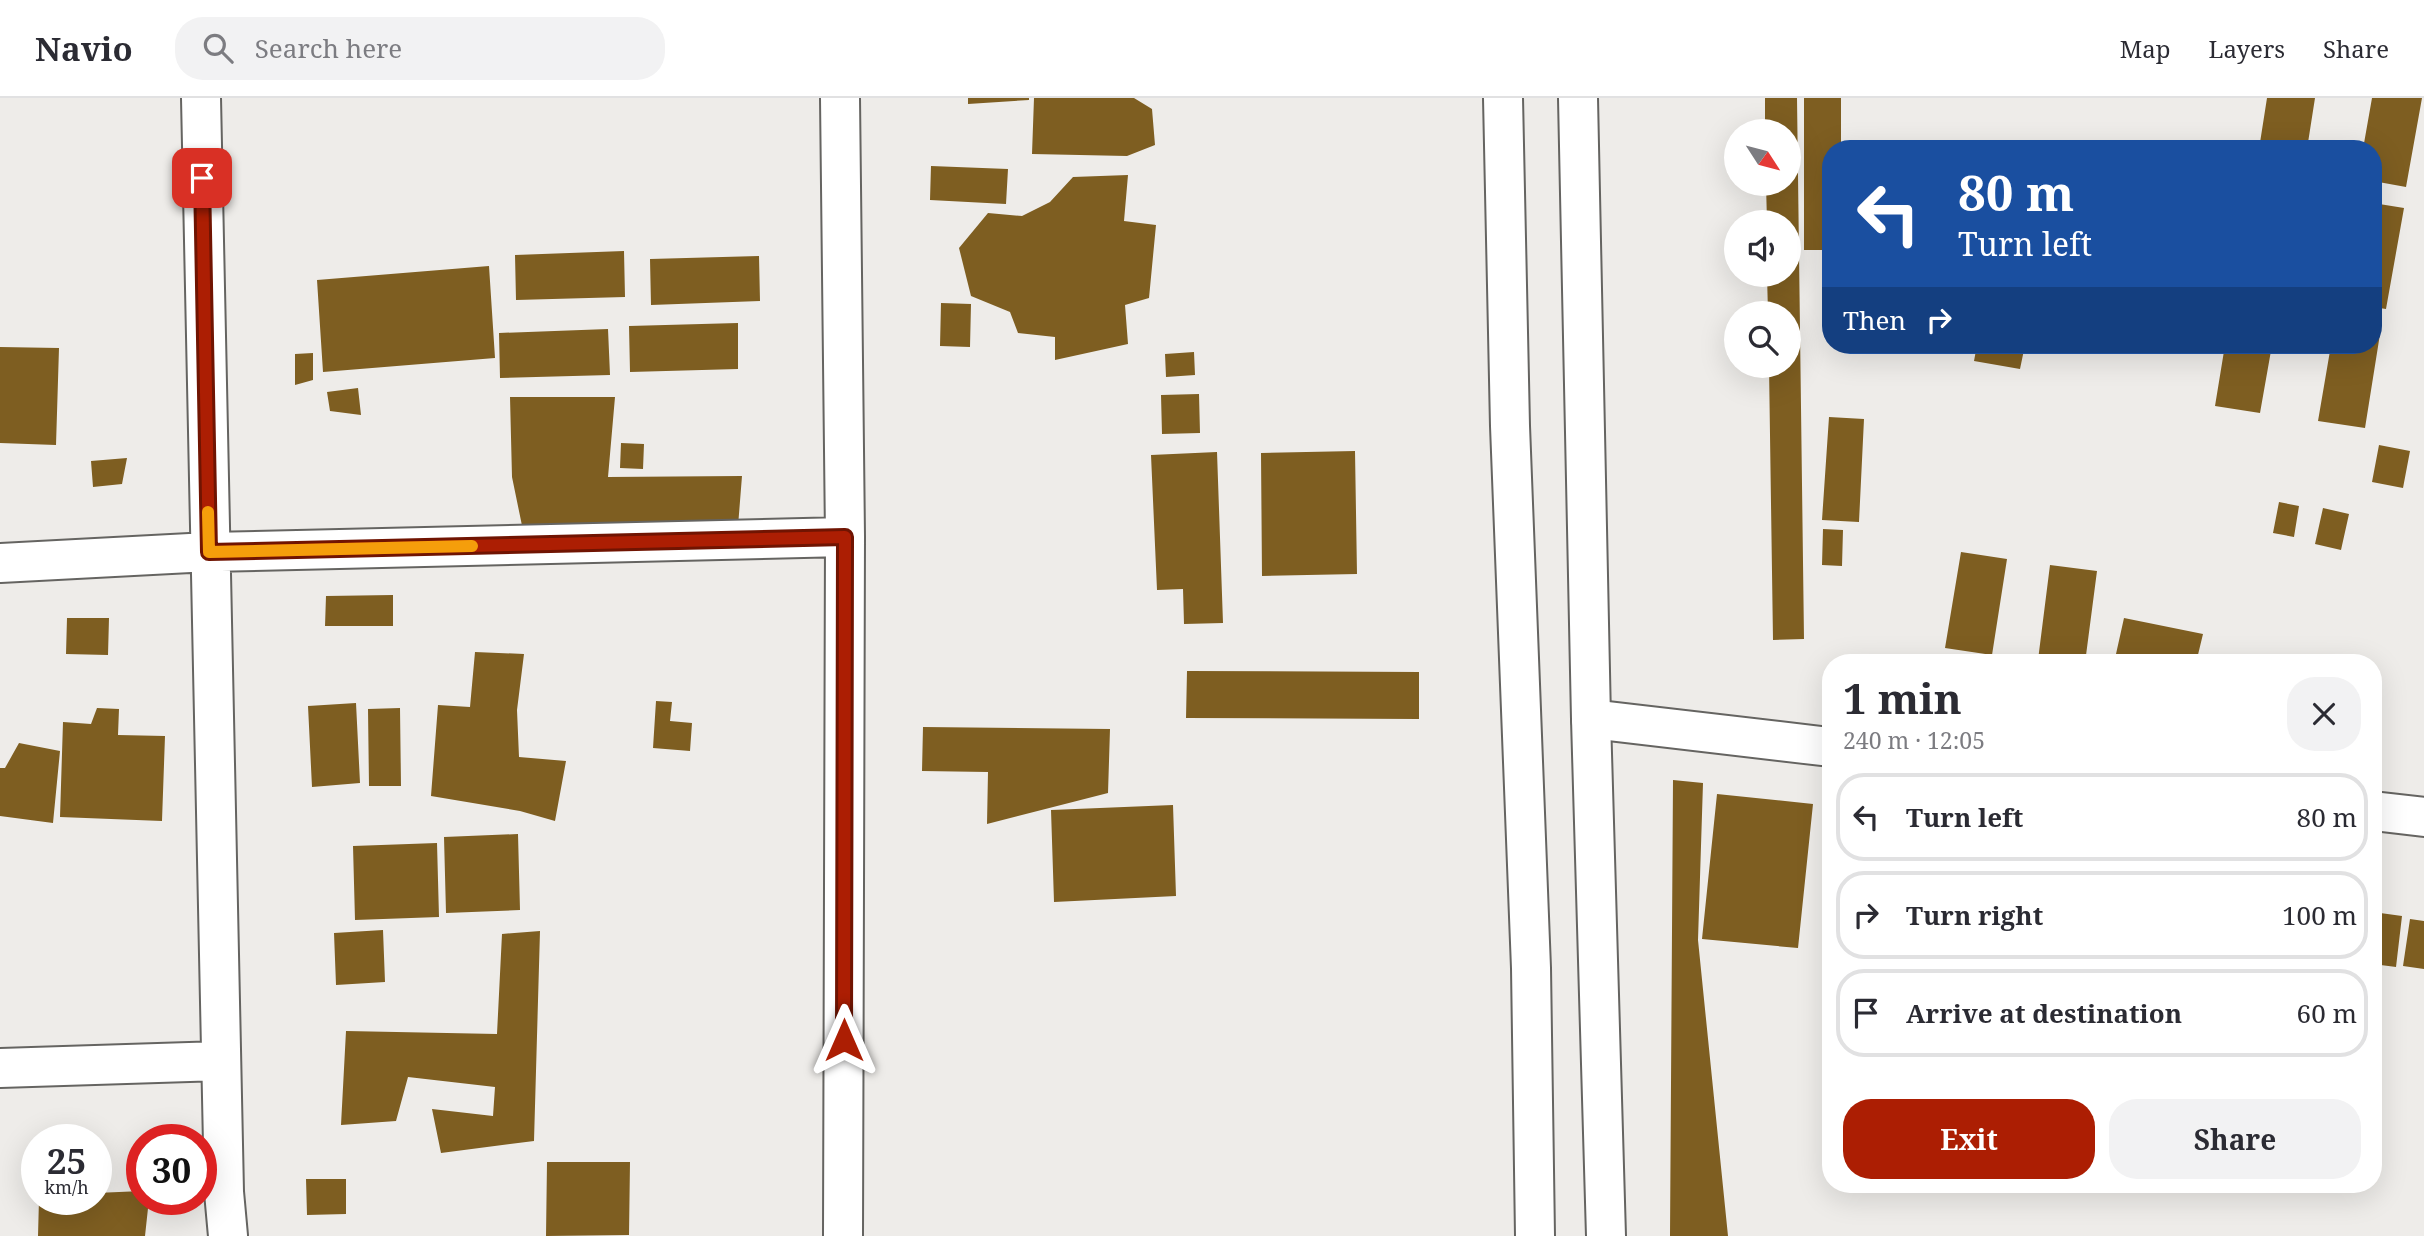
<!DOCTYPE html>
<meta charset="utf-8">
<style>
:root{--surface:#fff;--page:#f2f2f3;--text:#2b2b33;--muted:#7c7c81;--line:#e1e1e2;--accent:#ac1e03}
body{margin:0;font-family:"Noto Serif",serif;background:var(--page);color:var(--text);height:100vh;display:flex;flex-direction:column;font-size:26px;white-space:nowrap}
*{box-sizing:border-box;margin:0}
p{font-size:23px;color:var(--muted)}
.icon{flex:none;width:38px;height:38px;fill:none;stroke:currentColor;stroke-width:2;stroke-linecap:round;stroke-linejoin:round}
.map{position:relative;flex:1;overflow:hidden}
.details{position:absolute;left:1822px;top:556px;width:560px;height:539px;display:flex;flex-direction:column;background:var(--surface);border-radius:28px;box-shadow:0 7px 28px #0002}
.details>*{flex:none}
.guide{position:absolute;left:1822px;top:42px;width:560px;height:214px;border-radius:28px;box-shadow:0 7px 28px #0002;background:#1a4fa0;color:#fff;overflow:hidden}
.needle{width:46px;rotate:126deg}
.buttons{position:absolute;left:1724px;top:21px;display:grid;gap:14px}
.buttons a{display:grid;place-items:center;width:77px;height:77px;border-radius:50%;background:var(--surface);box-shadow:0 7px 28px #0002;font-size:35px}
.speed{position:absolute;left:21px;top:1026px;display:flex;gap:14px;font-size:35px;font-weight:700;text-align:center}
.speed>*{display:grid;place-content:center;width:91px;height:91px;border-radius:50%;background:var(--surface);box-shadow:0 7px 28px #0002;line-height:1}
.speed small{font-size:18px;font-weight:400}
.speed .limit{border:10px solid #d22;background:#fff;color:#111}
.pin{position:absolute;display:grid;place-items:center;width:60px;height:60px;color:#fff;margin:-30px;border-radius:14px;box-shadow:0 4px 10px #0006}
.me{position:absolute;width:77px;margin:-38px;rotate:0deg;stroke-linejoin:round;filter:drop-shadow(0 0 5px #0008)}
.turn{display:flex;align-items:center;gap:24px;height:147px;padding:0 21px;font-size:32px}
.turn .icon{width:91px;height:91px;stroke-width:2.5}
.turn b{display:block;font-size:49px;line-height:60px}
.then{display:flex;align-items:center;height:66px;padding:0 21px;background:#0003;gap:14px;font-size:26px}
.round{display:grid;place-items:center;flex:none;width:74px;height:74px;border-radius:28px;background:var(--page)}
.overview{display:flex;align-items:center;justify-content:space-between;height:119px;padding:0 21px}
h1{font-size:42px;font-weight:700;line-height:52px}
.button{display:flex;gap:14px;margin-top:auto;padding:14px 21px}
.button a{flex:1;height:80px;border-radius:28px;background:var(--accent);color:#fff;font-size:28px;font-weight:700;line-height:80px;text-align:center}
.button a+a{background:var(--page);color:var(--text)}
ul{padding:0;list-style:none}
li{display:flex;align-items:center;gap:21px;height:88px;margin:0 14px 10px;padding:0 7px;border:4px solid var(--line);border-radius:28px}
li div{flex:1}
li b{display:block;font-size:26px}
li em{font-style:normal}
header{display:flex;align-items:center;gap:42px;box-sizing:border-box;height:98px;padding:0 35px;background:var(--surface);border-bottom:2px solid var(--line)}
header strong{font-size:33px}
nav{display:flex;gap:38px;margin-inline-start:auto;font-size:24px}
.search{width:490px;height:63px;background:var(--page);display:flex;align-items:center;gap:18px;box-sizing:border-box;padding:0 24px;border-radius:28px;color:var(--muted);font-size:26px}
.map>svg:first-child{display:block}
.building{fill:#7e5e21}
.lines{fill:none;stroke-linecap:round;stroke-linejoin:round}
.minor-casing{stroke:#656461;stroke-width:42}
.major-casing{stroke:#656461;stroke-width:42}
.minor{stroke:#fff;stroke-width:38}
.major{stroke:#fff;stroke-width:38}
.route-casing{stroke:#701402;stroke-width:18}
.route{stroke:#ac1e03;stroke-width:12}
.slow{stroke:#f59e0b;stroke-width:12}
</style>
<header>
<strong>Navio</strong>
<div class="search"><svg class="icon" aria-label="search" viewBox="0 0 24 24"><circle cx="10" cy="10" r="6"/><path d="M15 15l6 6"/></svg>Search here</div>
<nav><a>Map</a><a>Layers</a><a>Share</a></nav>
</header>
<div class="map">
<svg width="2424" height="1138" viewBox="0 0 2424 1138">
<rect width="100%" height="100%" fill="#eeece9"/>
<path class="building" d="M968,0H1029V2L968,6Z
M1034,0H1134L1152,11L1155,47L1127,58L1032,56Z
M1765,0H1797L1804,541L1773,542L1769,268H1788V215H1768L1767,177H1788V124H1767L1766,86H1788V33H1765Z
M1804,0H1841V51H1830V152H1804Z
M2267,0H2315L2307,51H2259Z
M2372,0H2422L2406,89L2373,83V51H2363Z
M931,68L1008,71L1006,106L930,102Z
M1128,77L1124,123L1156,127L1149,200L1125,207L1128,246L1055,262V239L1018,235L1010,214L971,198L959,150L988,115L1022,118L1050,104L1073,79Z
M2373,105L2404,110L2386,211L2373,209Z
M624,153L625,199L516,202L515,157Z
M759,158L760,203L651,207L650,161Z
M489,168L495,260L323,274L317,182Z
M941,205L971,206L970,249L940,248Z
M738,225V271L630,274L629,228Z
M608,231L610,277L500,280L499,235Z
M2373,234L2380,236L2365,330L2318,323L2331,247H2373Z
M1977,247H2025L2020,271L1974,263Z
M2225,247H2272L2260,315L2215,308Z
M0,249L59,250L56,347L0,345Z
M1194,254L1195,277L1166,279L1165,256Z
M313,255V282L295,287V256Z
M358,290L361,317L330,313L327,294Z
M1199,296L1200,335L1162,336L1161,297Z
M510,299H615L608,379L742,378L737,441L526,447L512,379Z
M1829,319L1864,321L1859,424L1822,422Z
M621,345L644,346L643,371L620,370Z
M2379,347L2410,353L2403,390L2372,384Z
M1355,353L1357,476L1262,478L1261,355Z
M1217,354L1223,525L1184,526L1183,491L1157,492L1151,357Z
M127,360L122,386L93,389L91,363Z
M2279,404L2299,408L2294,439L2273,435Z
M2323,410L2349,416L2341,452L2315,446Z
M1823,431L1843,432L1842,468L1822,467Z
M1961,454L2007,461L1992,557L1945,550Z
M2050,467L2097,473L2085,565L2038,562Z
M393,497V528H325L326,498Z
M67,520H109L108,557L66,556Z
M2124,520L2203,536L2196,565H2114Z
M475,554L524,556L517,612L519,659L566,663L555,723L520,713L431,698L438,607L470,609Z
M1187,573L1419,574V621L1186,620Z
M656,603L672,604L670,623L692,625L690,653L653,650Z
M356,605L360,685L312,689L308,608Z
M97,610L119,611L118,637L165,638L162,723L60,719L63,624L91,626Z
M400,610L401,688H369L368,611Z
M923,629L1110,631L1108,695L987,726L988,674L922,673Z
M19,645L60,653L53,725L0,718V670H5Z
M1673,682L1703,685L1698,842L1728,1138H1670Z
M1717,696L1813,706L1798,850L1702,841Z
M1173,707L1176,798L1054,804L1051,712Z
M518,736L520,812L446,815L444,739Z
M437,745L439,819L355,822L353,748Z
M2373,814L2402,818L2396,869L2373,866Z
M2410,821L2424,823V871L2403,868Z
M383,832L385,884L336,887L334,835Z
M540,833L534,1043L441,1055L432,1011L493,1018L495,989L408,979L396,1023L341,1027L346,933L497,936L502,836Z
M547,1064H630L629,1137L546,1138Z
M306,1081H346V1116L307,1117Z
M142,1093V1101H149L145,1138H38L39,1101H96V1095Z"/>
<g class="lines">
<g class="minor-casing">
<path id="minor" d="M201,0L224,1094L228,1138
M840,0L845,439L843,1138
M0,465L209,454L845,439
M1591,621L1830,649
M2373,713L2424,719
M0,970L221,963"/>
</g>
<g class="major-casing">
<path id="major" d="M1503,0L1510,328L1531,870L1535,1138
M1578,0L1591,621L1606,1138"/>
</g>
<use href="#minor" class="minor"/>
<use href="#major" class="major"/>
</g>
<g class="lines">
<g class="route-casing">
<path id="route" d="M202,80L209,454L845,439L844,942"/>
</g>
<use href="#route" class="route"/>
<path class="slow" d="M208,414L209,454L472,448"/>
</g>
</svg>
<div class="buttons">
<a><svg class="needle" viewBox="-14 -14 28 28"><path d="M0-13l5 13h-10z" fill="#e53935"/><path d="M0 13l5-13h-10z" fill="#7c7c81"/></svg></a>
<a><svg class="icon" aria-label="sound" viewBox="0 0 24 24"><path d="M4 9h4l5-4v14l-5-4H4zM17 9q2 3 0 6"/></svg></a>
<a><svg class="icon" aria-label="search" viewBox="0 0 24 24"><circle cx="10" cy="10" r="6"/><path d="M15 15l6 6"/></svg></a>
</div>
<div class="speed"><div>25<small>km/h</small></div><div class="limit">30</div></div>
<div class="pin" style="left:202px;top:80px;background:#d93025"><svg class="icon" aria-label="arrive" viewBox="0 0 24 24"><path d="M6 21V4h12l-3 4 3 4H6"/></svg></div>
<svg class="me" style="left:844px;top:942px" viewBox="-20 -20 40 40"><path d="M0-17L14 15 0 8-14 15z" fill="#ac1e03" stroke="#fff" stroke-width="4"/></svg>
<div class="guide">
<div class="turn"><svg class="icon" aria-label="left" viewBox="0 0 24 24"><path d="M17 20v-9H6M10 6l-5 5 5 5"/></svg><div><b>80 m</b>Turn left</div></div>
<div class="then">Then<svg class="icon" aria-label="right" viewBox="0 0 24 24"><path d="M7 20v-9h11M14 6l5 5-5 5"/></svg></div>
</div>
<section class="details">
<div class="overview"><div><h1>1 min</h1><p>240 m · 12:05</p></div><a class="round"><svg class="icon" aria-label="close" viewBox="0 0 24 24"><path d="M6 6l12 12M18 6L6 18"/></svg></a></div>
<ul>
<li><svg class="icon" aria-label="left" viewBox="0 0 24 24"><path d="M17 20v-9H6M10 6l-5 5 5 5"/></svg><div><b>Turn left</b></div><em>80 m</em></li>
<li><svg class="icon" aria-label="right" viewBox="0 0 24 24"><path d="M7 20v-9h11M14 6l5 5-5 5"/></svg><div><b>Turn right</b></div><em>100 m</em></li>
<li><svg class="icon" aria-label="arrive" viewBox="0 0 24 24"><path d="M6 21V4h12l-3 4 3 4H6"/></svg><div><b>Arrive at destination</b></div><em>60 m</em></li>
</ul>
<div class="button"><a>Exit</a><a>Share</a></div>
</section>
</div>
